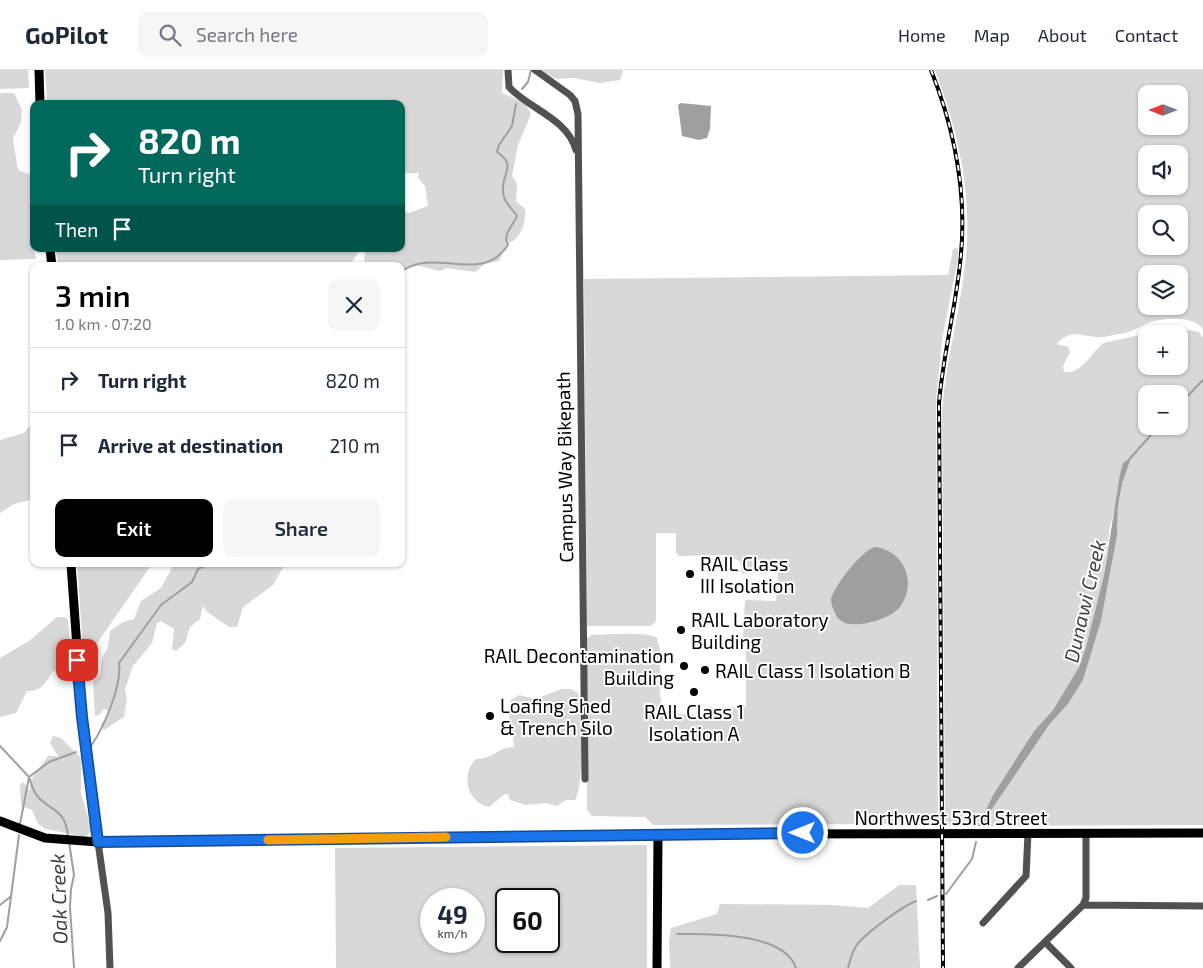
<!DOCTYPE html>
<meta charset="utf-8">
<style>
:root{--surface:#fff;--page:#f6f6f7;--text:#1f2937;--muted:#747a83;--line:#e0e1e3;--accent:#000}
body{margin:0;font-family:"Exo 2",sans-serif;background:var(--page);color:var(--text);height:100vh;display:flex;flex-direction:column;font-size:19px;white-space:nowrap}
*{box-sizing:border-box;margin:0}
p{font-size:16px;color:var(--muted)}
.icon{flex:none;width:28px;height:28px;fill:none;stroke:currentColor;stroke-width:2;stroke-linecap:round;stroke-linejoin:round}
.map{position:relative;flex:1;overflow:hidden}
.details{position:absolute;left:30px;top:192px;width:375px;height:305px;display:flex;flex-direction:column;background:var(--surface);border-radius:10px;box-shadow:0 1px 4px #0004}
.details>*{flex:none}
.top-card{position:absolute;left:30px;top:30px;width:375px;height:152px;border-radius:10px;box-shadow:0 1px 4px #0004;background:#00695c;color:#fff;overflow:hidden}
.needle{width:32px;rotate:270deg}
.buttons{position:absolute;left:1138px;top:15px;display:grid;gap:10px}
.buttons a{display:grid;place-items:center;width:50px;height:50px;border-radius:10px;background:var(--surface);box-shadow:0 1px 4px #0004;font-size:25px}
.speed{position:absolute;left:420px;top:818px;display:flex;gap:10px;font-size:25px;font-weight:700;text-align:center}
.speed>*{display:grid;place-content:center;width:65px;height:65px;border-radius:50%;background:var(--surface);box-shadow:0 1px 4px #0004;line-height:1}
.speed small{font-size:12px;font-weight:400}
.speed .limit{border:2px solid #111;border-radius:8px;background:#fff;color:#111}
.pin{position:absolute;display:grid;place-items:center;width:42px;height:42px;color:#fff;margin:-21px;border-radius:10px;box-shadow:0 2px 8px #0006}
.me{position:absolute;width:55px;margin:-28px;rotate:270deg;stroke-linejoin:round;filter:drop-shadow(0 0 4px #0008)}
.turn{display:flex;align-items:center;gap:18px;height:105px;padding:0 25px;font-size:22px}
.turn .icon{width:65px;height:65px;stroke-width:2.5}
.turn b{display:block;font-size:35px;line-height:42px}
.then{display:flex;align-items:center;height:48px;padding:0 25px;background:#0003;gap:10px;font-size:19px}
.round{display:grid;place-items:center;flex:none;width:52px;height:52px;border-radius:10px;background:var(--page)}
.head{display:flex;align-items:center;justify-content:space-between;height:85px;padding:0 25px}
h1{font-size:30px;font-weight:600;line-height:38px;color:var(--accent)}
.cta{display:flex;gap:10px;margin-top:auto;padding:10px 25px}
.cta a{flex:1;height:58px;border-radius:10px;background:var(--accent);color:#fff;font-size:20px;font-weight:600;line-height:58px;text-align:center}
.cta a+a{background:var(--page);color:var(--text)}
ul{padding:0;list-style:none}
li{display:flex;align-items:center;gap:15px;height:65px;padding:0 25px;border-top:1px solid var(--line)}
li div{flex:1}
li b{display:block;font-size:19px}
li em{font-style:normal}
header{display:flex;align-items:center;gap:30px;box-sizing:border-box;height:70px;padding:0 25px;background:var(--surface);border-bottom:1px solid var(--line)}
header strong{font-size:24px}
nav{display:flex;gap:28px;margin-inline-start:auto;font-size:18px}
.search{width:350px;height:45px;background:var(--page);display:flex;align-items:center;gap:12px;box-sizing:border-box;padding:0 18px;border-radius:10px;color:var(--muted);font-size:19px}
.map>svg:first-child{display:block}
.green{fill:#d8d8d8;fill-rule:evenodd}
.water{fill:#9f9f9f}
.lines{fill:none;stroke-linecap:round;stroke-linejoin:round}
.stream{stroke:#9f9f9f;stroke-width:2}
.minor{stroke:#515151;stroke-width:7}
.major{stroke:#000;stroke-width:9}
.rail-casing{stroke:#000;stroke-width:4}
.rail{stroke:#fff;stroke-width:2;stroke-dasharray:5.5;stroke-linecap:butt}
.route-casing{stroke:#114b97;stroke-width:12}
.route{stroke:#1a73e8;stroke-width:9}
.slow{stroke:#f59e0b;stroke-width:9}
.poi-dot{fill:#000;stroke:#fff;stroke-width:2}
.labels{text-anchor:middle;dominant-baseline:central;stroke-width:4;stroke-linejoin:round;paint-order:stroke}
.street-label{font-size:19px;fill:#000;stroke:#fff}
.poi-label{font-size:19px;fill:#000;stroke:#fff;text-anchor:start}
.water-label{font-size:20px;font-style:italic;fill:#404040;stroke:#fff}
</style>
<header>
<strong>GoPilot</strong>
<div class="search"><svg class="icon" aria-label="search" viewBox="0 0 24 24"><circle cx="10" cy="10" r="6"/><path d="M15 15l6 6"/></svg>Search here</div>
<nav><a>Home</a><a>Map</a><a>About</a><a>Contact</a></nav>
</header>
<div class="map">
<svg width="1203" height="898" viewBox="0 0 1203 898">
<rect width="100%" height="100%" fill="#fff"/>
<path class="green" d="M0,0H28L29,18L0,19Z
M45,0H503L502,23L525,33L531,44L518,75L512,106L517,114L516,131L525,139C527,151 520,171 507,174L499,191L485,194L475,202L447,198L440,201L420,196L407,197L401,204V196H364L365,179H401V141L409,143L428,136L425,116L418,108L419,103H405L401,110V34H47Z
M537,0H622L623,2L620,10L600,13L574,8L557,9Z
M935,0H1203V259C1192,245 1163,248 1148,253C1139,257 1129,263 1119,264C1112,265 1104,268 1096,267C1078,266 1073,259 1057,273L1058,275L1068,276L1070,282L1063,296L1064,302C1082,305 1092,281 1104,273L1173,257L1199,262L1203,268V755L984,756L992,739L1049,655L1068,634L1083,610L1101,551L1117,466L1118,436L1122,414L1130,391L1128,390L1110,456L1104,505L1086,577L1079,597L1053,640L1034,661L993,725L978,756H946L945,753L942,341C946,289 961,239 966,186C972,120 958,62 935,0ZM1146,24H1179V56H1146ZM1146,84H1179V116H1146ZM1146,144H1179V176H1146ZM1146,204H1179V236H1146ZM1146,264H1179V296H1146ZM1146,324H1179V356H1146Z
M0,23H14L22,40L21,52L13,69L18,100L34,106V179L36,189L0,190Z
M956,178L958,179V188L942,270L936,331L938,756L905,754L653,755L645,747L592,746L587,740V568L592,565C606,565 647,561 657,568C666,591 653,619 665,641L670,644L710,645V638L746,637V567H743L745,530L776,531L778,502L759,500L742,504L740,491L724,485L679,486L676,483V463H656V551L651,556H587L584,209L948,205L953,179ZM863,484L907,503L905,529L872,552L850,554L832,528L835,519Z
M56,179H360L350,196H58Z
M34,350V429L14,434L0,443V370L24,363Z
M77,494H152L84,592Z
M178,494H285L273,515L243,537L237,557H229L206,541L203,535L200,549L190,557L185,573L176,581L172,579L174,559L161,551L157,553L152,573L133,596L125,619L127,628L124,647L104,660L101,654L109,645L108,641L104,639L99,645L95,646L93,612L100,604L102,588L108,577L110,561L123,552L134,549L141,531L161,518L173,496Z
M57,547H65L68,550L71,584L66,604L59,607L55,601H53C45,613 43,621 27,621L16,643L0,647V588L29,571Z
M562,619H571L578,623L580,630C580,653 585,713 575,730H566L557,736L546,733L526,735L510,730L508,724H505L489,737C467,732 460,705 476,689C496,689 494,678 514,677C513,658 506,650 511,630L519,625L535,629Z
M53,666L61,668L81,688V723L91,758V762L85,767L46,759L38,754L32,740L21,736L20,715L23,712L30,721V711L48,686H56L61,691L50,673Z
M647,775V898H336L335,778ZM431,829H474V871H431ZM506,829H549V871H506Z
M899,815H916L920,898H670L669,870L671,858L717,844L720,834L834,835L868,838Z"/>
<path class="water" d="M681,33L711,36L710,59L707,68L699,70L682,66L678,35Z
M1128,390L1130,391L1122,414L1118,436L1117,466L1101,551L1083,610L1068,634L1049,655L992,739L984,756H978L993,725L1034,661L1053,640L1079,597L1086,577L1104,505L1120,404L1123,393Z
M875,477C902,480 917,509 902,534C894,548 865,556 850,554C844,554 837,549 835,543C833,539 831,534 831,529C834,516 862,480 875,477Z"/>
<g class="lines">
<path class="stream" d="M522,19L528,12L531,0
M401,202C434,176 481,216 508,175C502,164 513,156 517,146C511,137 504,133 503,122C501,103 518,96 497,82L499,75L512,56L516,34
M1179,335L1203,310
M1126,393L1159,356
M0,676L29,707L20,754
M91,676C104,657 122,616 119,593L161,535L192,512L198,499L208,494
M68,767C66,740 53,742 39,728C33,722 31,714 29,707L49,692L76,682
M69,772L74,805L71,819L70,837L74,898
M946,824L972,789L976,772
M928,830L937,826
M0,835L10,827
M677,864C708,864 784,862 796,898
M0,871L7,857L19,765
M848,898C850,891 852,882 856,876C864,864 903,836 916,831"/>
<path class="minor" d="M508,0L509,17C529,39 567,48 576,80
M535,0L570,25L575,31L578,44L585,709
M98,772L108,843L110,898
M1083,835L1203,836
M983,853L1026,806L1028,763
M1045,872L1071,898
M1018,898L1083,835L1086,828V763"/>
<path class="major" d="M39,0L40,34
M50,179L52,196
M71,494L82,647L98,772
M0,751L45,768L98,772L753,764L1203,763
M657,898L658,765"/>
<g class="rail-casing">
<path id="rail" d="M931,0C956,63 968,126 960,194C955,240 943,286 939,333L943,898"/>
</g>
<use href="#rail" class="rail"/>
</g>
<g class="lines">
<g class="route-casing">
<path id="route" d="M77,590L82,647L98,772L803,763"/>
</g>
<use href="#route" class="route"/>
<path class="slow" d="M268,770L446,767"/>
</g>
<g class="poi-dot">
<circle cx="690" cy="504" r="5"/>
<circle cx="681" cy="560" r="5"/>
<circle cx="684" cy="596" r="5"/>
<circle cx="705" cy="600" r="5"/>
<circle cx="694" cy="622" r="5"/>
<circle cx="490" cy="646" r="5"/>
</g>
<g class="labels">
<g class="street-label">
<text transform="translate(564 397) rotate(-91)">Campus Way Bikepath</text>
<text x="951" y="747">Northwest 53rd Street</text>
</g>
<g class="poi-label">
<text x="700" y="493">RAIL Class<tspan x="700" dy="22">III Isolation</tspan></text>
<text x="691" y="549">RAIL Laboratory<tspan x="691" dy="22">Building</tspan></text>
<text x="674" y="585" text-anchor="end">RAIL Decontamination<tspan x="674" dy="22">Building</tspan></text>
<text x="715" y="600">RAIL Class 1 Isolation B</text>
<text x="500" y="635">Loafing Shed<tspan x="500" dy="22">&amp; Trench Silo</tspan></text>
<text x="694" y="641" text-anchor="middle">RAIL Class 1<tspan x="694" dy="22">Isolation A</tspan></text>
</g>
<g class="water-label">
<text transform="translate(1084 531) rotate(-77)">Dunawi Creek</text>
<text transform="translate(58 829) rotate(-92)">Oak Creek</text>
</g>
</g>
</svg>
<div class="buttons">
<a><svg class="needle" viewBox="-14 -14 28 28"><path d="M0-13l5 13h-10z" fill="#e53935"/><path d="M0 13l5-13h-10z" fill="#747a83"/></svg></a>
<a><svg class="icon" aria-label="sound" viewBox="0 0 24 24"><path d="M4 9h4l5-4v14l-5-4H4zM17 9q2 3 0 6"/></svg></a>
<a><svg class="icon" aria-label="search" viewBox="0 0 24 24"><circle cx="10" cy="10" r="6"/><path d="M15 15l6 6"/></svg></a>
<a><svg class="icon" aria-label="layers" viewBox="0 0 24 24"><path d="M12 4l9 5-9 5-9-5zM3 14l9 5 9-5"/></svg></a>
<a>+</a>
<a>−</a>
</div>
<div class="speed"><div>49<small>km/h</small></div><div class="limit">60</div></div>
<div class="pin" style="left:77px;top:590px;background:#d93025"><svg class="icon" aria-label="arrive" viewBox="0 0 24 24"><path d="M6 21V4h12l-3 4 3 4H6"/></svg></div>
<svg class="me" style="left:803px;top:763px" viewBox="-20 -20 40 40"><circle r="17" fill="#1a73e8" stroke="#fff" stroke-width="3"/><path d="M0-11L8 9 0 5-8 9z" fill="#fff"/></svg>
<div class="top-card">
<div class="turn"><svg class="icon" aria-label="right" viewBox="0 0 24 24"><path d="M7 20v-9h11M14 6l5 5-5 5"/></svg><div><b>820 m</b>Turn right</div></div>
<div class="then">Then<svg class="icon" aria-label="arrive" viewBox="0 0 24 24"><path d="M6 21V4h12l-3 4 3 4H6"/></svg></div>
</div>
<section class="details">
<div class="head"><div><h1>3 min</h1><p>1.0 km · 07:20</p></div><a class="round"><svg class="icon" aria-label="close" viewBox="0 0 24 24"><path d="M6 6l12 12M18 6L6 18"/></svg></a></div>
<ul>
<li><svg class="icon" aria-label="right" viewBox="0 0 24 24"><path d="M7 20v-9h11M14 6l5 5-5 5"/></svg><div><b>Turn right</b></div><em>820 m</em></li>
<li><svg class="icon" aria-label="arrive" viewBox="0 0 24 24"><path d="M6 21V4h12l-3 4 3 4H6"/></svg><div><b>Arrive at destination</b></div><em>210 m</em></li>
</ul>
<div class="cta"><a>Exit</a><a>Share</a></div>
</section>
</div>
